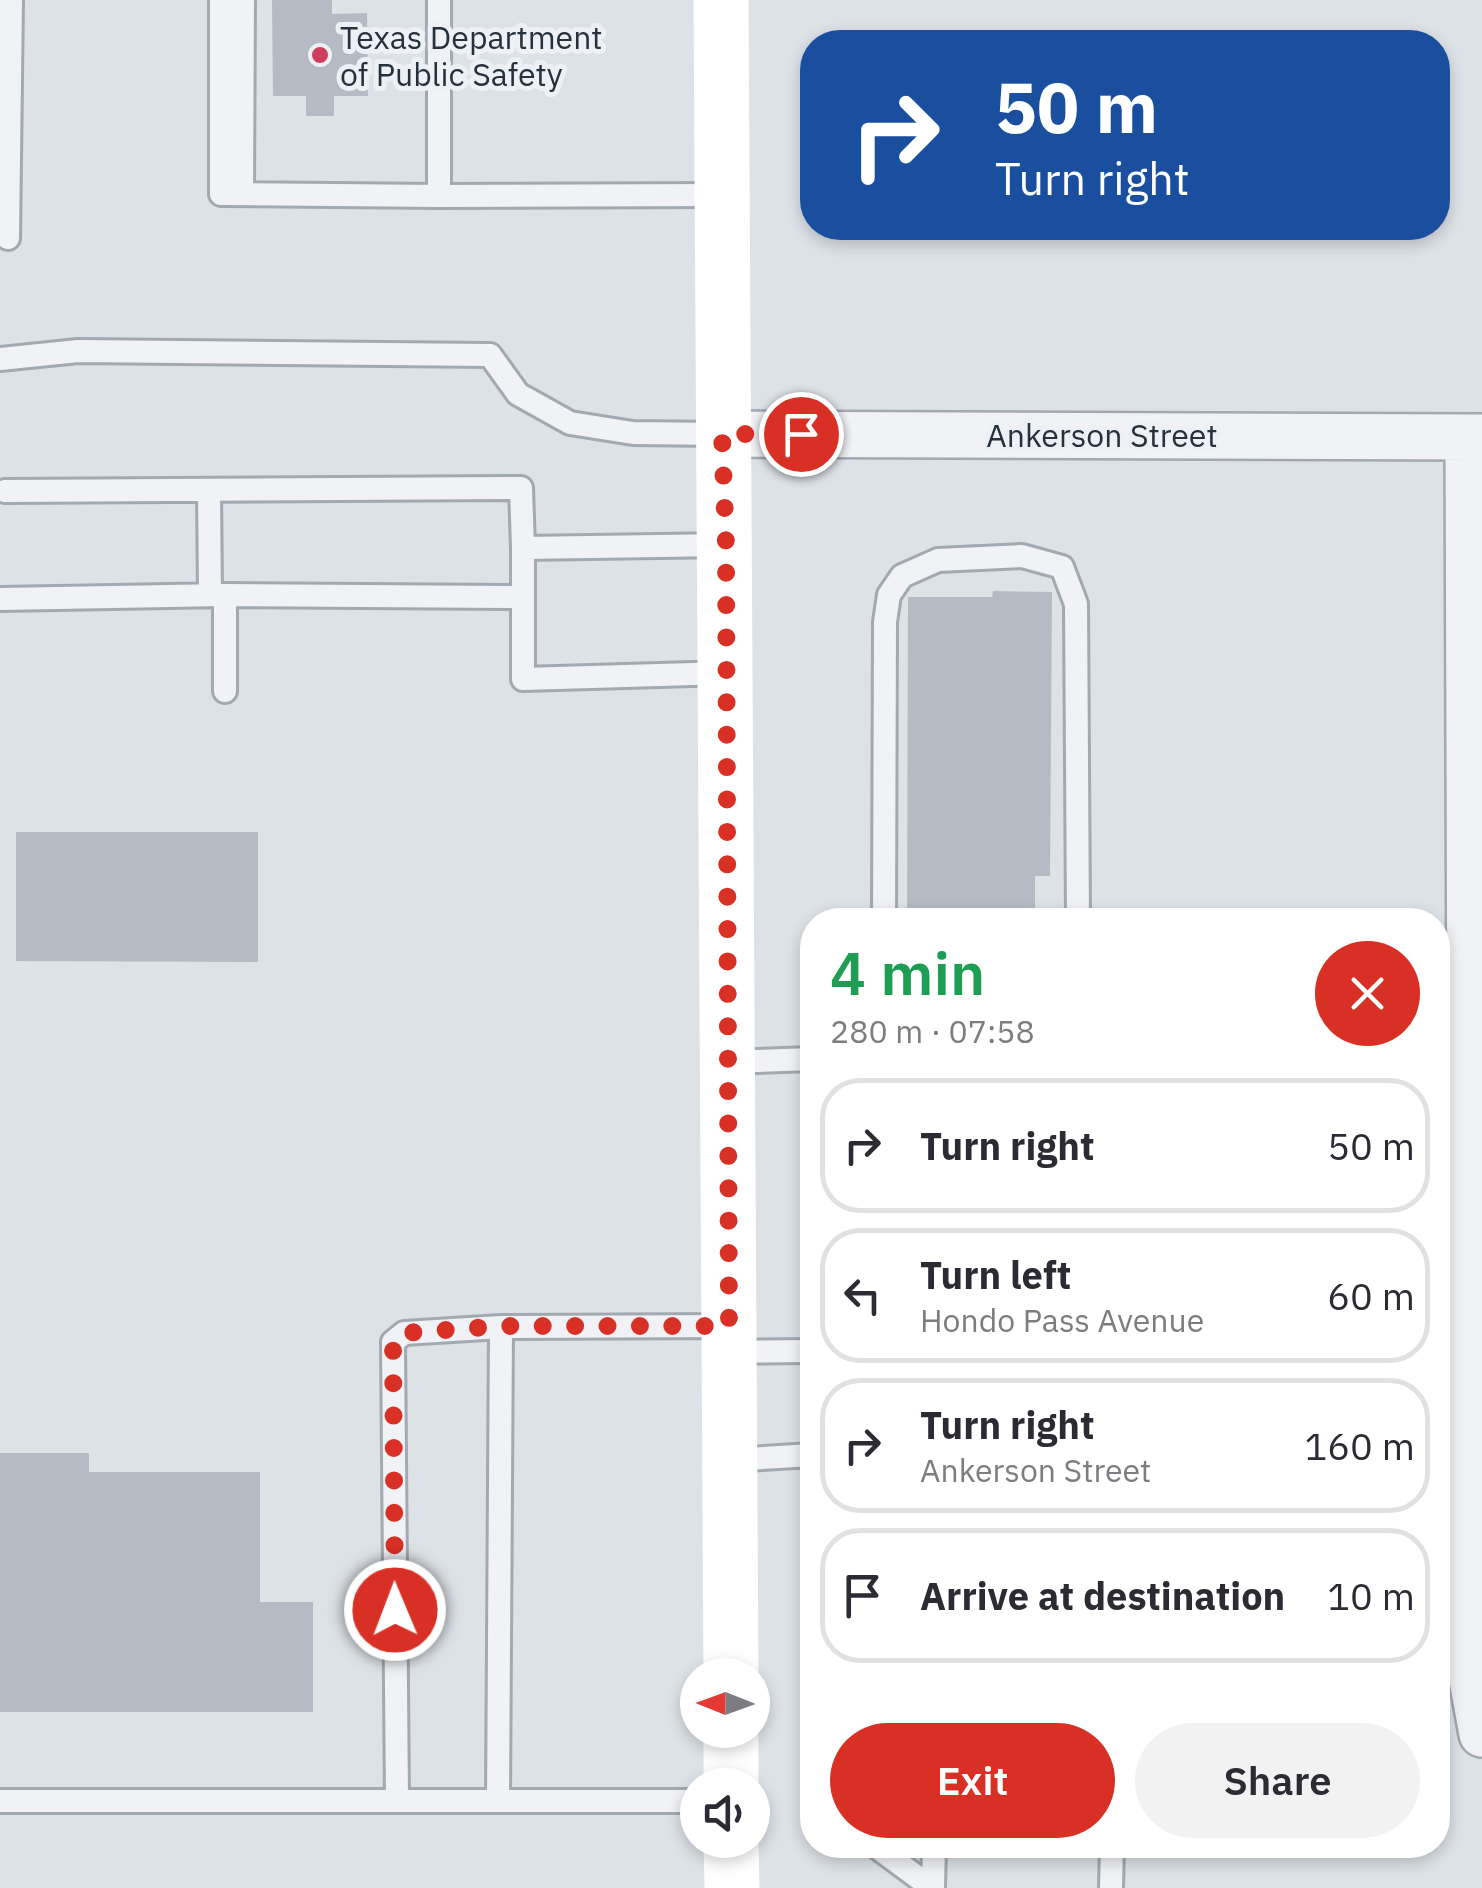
<!DOCTYPE html>
<meta charset="utf-8">
<style>
:root{--surface:#fff;--page:#f2f2f3;--text:#2b2b33;--muted:#7c7c81;--line:#e1e1e2;--accent:#d93025}
body{margin:0;font-family:"IBM Plex Sans",sans-serif;background:var(--page);color:var(--text);height:100vh;display:flex;flex-direction:column;font-size:38px;white-space:nowrap}
*{box-sizing:border-box;margin:0}
p{font-size:32px;color:var(--muted)}
.icon{flex:none;width:55px;height:55px;fill:none;stroke:currentColor;stroke-width:2;stroke-linecap:round;stroke-linejoin:round}
.map{position:relative;flex:1;overflow:hidden}
.side{position:absolute;left:800px;top:908px;width:650px;height:950px;display:flex;flex-direction:column;background:var(--surface);border-radius:40px;box-shadow:0 5px 15px #0003}
.side>*{flex:none}
.hud{position:absolute;left:800px;top:30px;width:650px;height:210px;border-radius:40px;box-shadow:0 5px 15px #0003;background:#1a4fa0;color:#fff;overflow:hidden}
.needle{width:65px;rotate:271deg}
.buttons{position:absolute;left:680px;top:1658px;display:grid;gap:20px}
.buttons a{display:grid;place-items:center;width:90px;height:90px;border-radius:50%;background:var(--surface);box-shadow:0 5px 15px #0003;font-size:50px}
.pin{position:absolute;display:grid;place-items:center;width:85px;height:85px;color:#fff;margin:-42px;border:5px solid #fff;border-radius:50%;box-shadow:0 2px 10px #0007}
.me{position:absolute;width:110px;margin:-55px;rotate:359deg;stroke-linejoin:round;filter:drop-shadow(0 0 8px #0008)}
.turn{display:flex;align-items:center;gap:35px;height:210px;padding:0 30px;font-size:45px}
.turn .icon{width:130px;height:130px;stroke-width:2.5}
.turn b{display:block;font-size:70px;line-height:85px}
.round{display:grid;place-items:center;flex:none;width:105px;height:105px;border-radius:52px;background:var(--page)}
.summary{display:flex;align-items:center;justify-content:space-between;height:170px;padding:0 30px}
h1{font-size:60px;font-weight:600;line-height:75px;color:#1e9e55}
.action{display:flex;gap:20px;margin-top:auto;padding:20px 30px}
.action a{flex:1;height:115px;border-radius:60px;background:var(--accent);color:#fff;font-size:40px;font-weight:600;line-height:115px;text-align:center}
.action a+a{background:var(--page);color:var(--text)}
ul{padding:0;list-style:none}
li{display:flex;align-items:center;gap:30px;height:135px;margin:0 20px 15px;padding:0 10px;border:5px solid var(--line);border-radius:40px}
li div{flex:1}
li b{display:block;font-size:38px}
li em{font-style:normal}
.map>svg:first-child{display:block}
.building{fill:#b4bbc4}
.lines{fill:none;stroke-linecap:round;stroke-linejoin:round}
.service-casing{stroke:#a2a9b1;stroke-width:28}
.minor-casing{stroke:#a2a9b1;stroke-width:50}
.service{stroke:#f0f2f6;stroke-width:22}
.minor{stroke:#f0f2f6;stroke-width:45}
.secondary{stroke:#fff;stroke-width:55}
.route{stroke:#d93025;stroke-width:18;stroke-dasharray:0 32.4}
.poi-dot{fill:#d03e5e;stroke:#edf1f5;stroke-width:4}
.labels{text-anchor:middle;dominant-baseline:central;stroke-width:10;stroke-linejoin:round;paint-order:stroke}
.poi-label{font-size:32px;fill:#26313e;stroke:#edf1f5;text-anchor:start}
.street-label{font-size:32px;fill:#26313e;stroke:#edf1f5}
</style>
<div class="map">
<svg width="1482" height="1888" viewBox="0 0 1482 1888">
<rect width="100%" height="100%" fill="#dde2e7"/>
<path class="building" d="M272,0H332V14L367,13L368,96H334V116H306V96H273Z
M993,591L1052,592L1050,876H1035V920H907L908,597H992Z
M16,832H258V962L16,961Z
M0,1453H89V1472H260V1602H313V1712H0Z"/>
<g class="lines">
<g class="service-casing">
<path id="service" d="M221,0V194L439,196
M439,0V196L721,195
M242,193L243,0
M8,238L11,0
M0,359L78,351L490,355L518,394L570,423L633,433L722,434
M209,490L210,595
M5,491L521,488L523,548
M726,545L523,548V679L727,673
M0,599L225,595L522,597
M225,691V595
M884,920L885,622L889,595L902,576L938,560L1022,556L1062,567L1076,604L1078,920
M728,1062L812,1059
M729,1352L812,1351
M730,1460L812,1455
M0,1801H698
M397,1801L393,1342L404,1333L501,1327L729,1326
M498,1801L501,1327
M874,1845L932,1888
M933,1888L934,1845
M1111,1888L1112,1845"/>
</g>
<g class="minor-casing">
<path id="minor" d="M722,434L1482,437
M1468,437L1472,1679L1482,1734"/>
</g>
<use href="#service" class="service"/>
<use href="#minor" class="minor"/>
<path class="secondary" d="M721,0L731,1675
M731,1730V1785
M731,1840L732,1888"/>
</g>
<g class="lines">
<path class="route" d="M395,1610L393,1342L404,1333L501,1326H729L726,545L722,434H801"/>
</g>
<circle class="poi-dot" cx="320" cy="55" r="10"/>
<g class="labels">
<g class="poi-label">
<text x="340" y="37">Texas Department<tspan x="340" dy="37">of Public Safety</tspan></text>
</g>
<g class="street-label">
<text x="1102" y="435">Ankerson Street</text>
</g>
</g>
</svg>
<div class="buttons">
<a><svg class="needle" viewBox="-14 -14 28 28"><path d="M0-13l5 13h-10z" fill="#e53935"/><path d="M0 13l5-13h-10z" fill="#7c7c81"/></svg></a>
<a><svg class="icon" aria-label="sound" viewBox="0 0 24 24"><path d="M4 9h4l5-4v14l-5-4H4zM17 9q2 3 0 6"/></svg></a>
</div>
<div class="pin" style="left:801px;top:434px;background:#d93025"><svg class="icon" aria-label="arrive" viewBox="0 0 24 24"><path d="M6 21V4h12l-3 4 3 4H6"/></svg></div>
<svg class="me" style="left:395px;top:1610px" viewBox="-20 -20 40 40"><circle r="17" fill="#d93025" stroke="#fff" stroke-width="3"/><path d="M0-11L8 9 0 5-8 9z" fill="#fff"/></svg>
<div class="hud">
<div class="turn"><svg class="icon" aria-label="right" viewBox="0 0 24 24"><path d="M7 20v-9h11M14 6l5 5-5 5"/></svg><div><b>50 m</b>Turn right</div></div>
</div>
<section class="side">
<div class="summary"><div><h1>4 min</h1><p>280 m · 07:58</p></div><a class="round" style="background:#d93025;color:#fff"><svg class="icon" aria-label="close" viewBox="0 0 24 24"><path d="M6 6l12 12M18 6L6 18"/></svg></a></div>
<ul>
<li><svg class="icon" aria-label="right" viewBox="0 0 24 24"><path d="M7 20v-9h11M14 6l5 5-5 5"/></svg><div><b>Turn right</b></div><em>50 m</em></li>
<li><svg class="icon" aria-label="left" viewBox="0 0 24 24"><path d="M17 20v-9H6M10 6l-5 5 5 5"/></svg><div><b>Turn left</b><p>Hondo Pass Avenue</p></div><em>60 m</em></li>
<li><svg class="icon" aria-label="right" viewBox="0 0 24 24"><path d="M7 20v-9h11M14 6l5 5-5 5"/></svg><div><b>Turn right</b><p>Ankerson Street</p></div><em>160 m</em></li>
<li><svg class="icon" aria-label="arrive" viewBox="0 0 24 24"><path d="M6 21V4h12l-3 4 3 4H6"/></svg><div><b>Arrive at destination</b></div><em>10 m</em></li>
</ul>
<div class="action"><a>Exit</a><a>Share</a></div>
</section>
</div>
